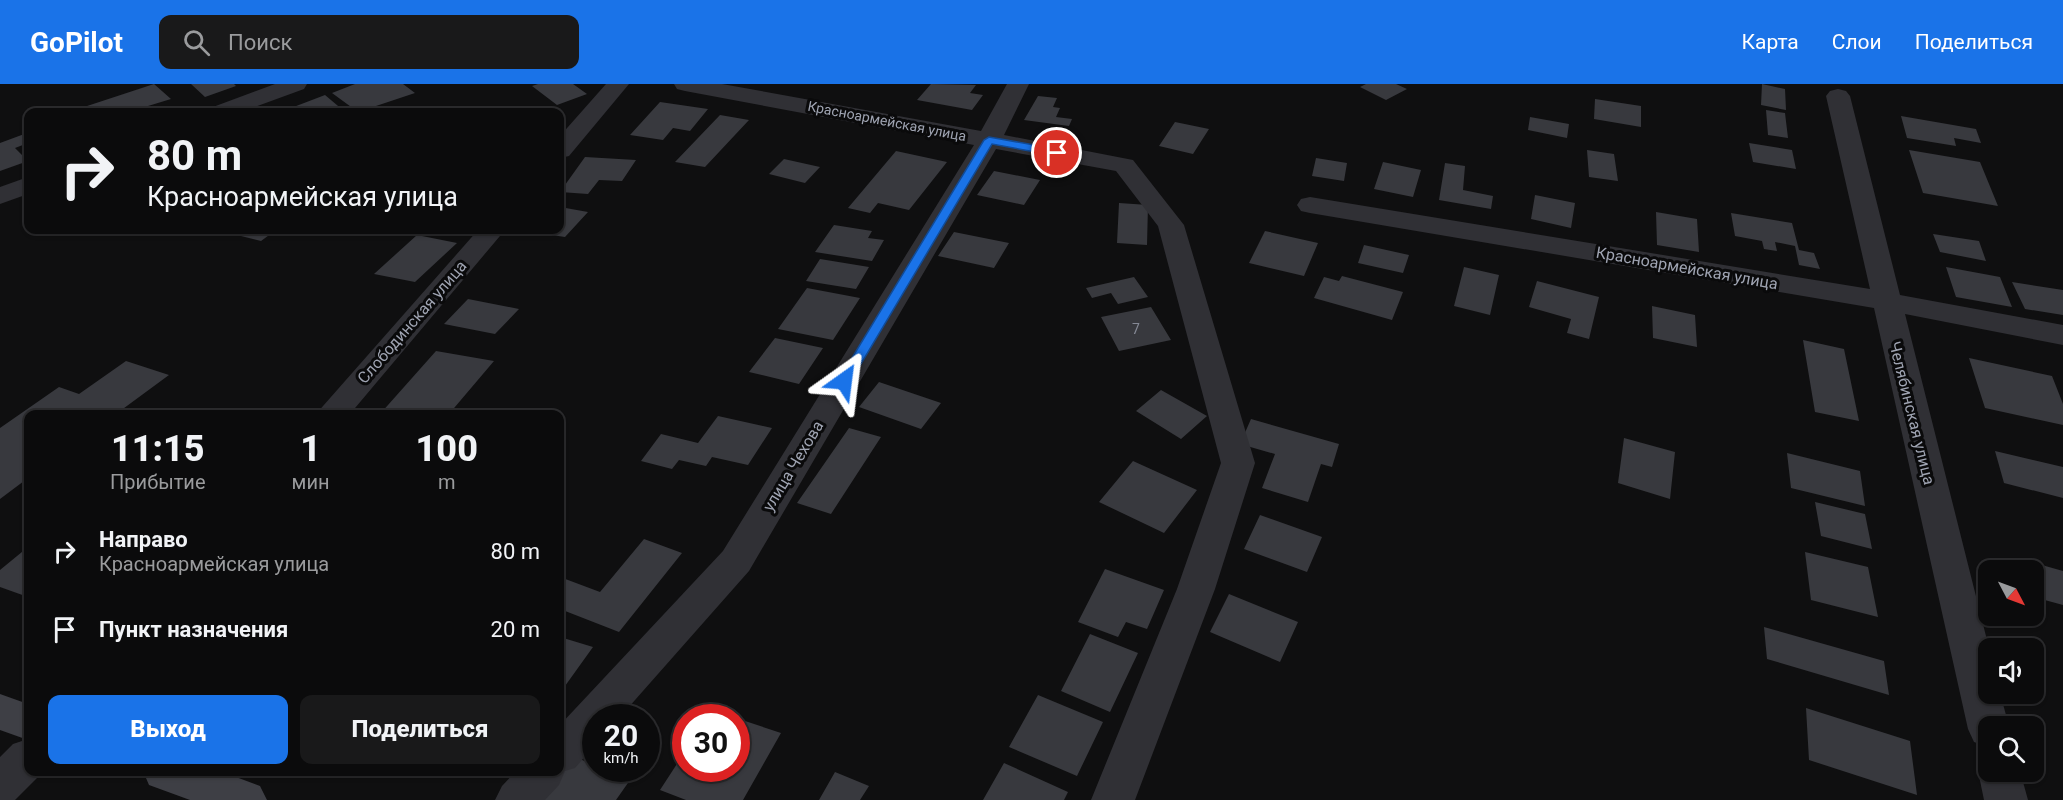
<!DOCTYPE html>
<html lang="ru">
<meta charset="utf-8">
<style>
:root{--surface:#0b0b0c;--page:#19191a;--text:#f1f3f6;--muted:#9a9b9d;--line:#2b2b2d;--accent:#1a73e8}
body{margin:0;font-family:Roboto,sans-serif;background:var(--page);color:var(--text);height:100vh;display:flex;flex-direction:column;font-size:22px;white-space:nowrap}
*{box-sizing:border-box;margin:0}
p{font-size:20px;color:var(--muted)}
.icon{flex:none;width:33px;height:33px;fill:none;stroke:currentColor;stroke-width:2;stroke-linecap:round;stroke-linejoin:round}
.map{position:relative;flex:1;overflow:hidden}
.panel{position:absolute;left:24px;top:326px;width:540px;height:366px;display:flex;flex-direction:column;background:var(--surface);border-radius:12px;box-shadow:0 2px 4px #0004,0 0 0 2px var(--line)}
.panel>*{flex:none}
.hud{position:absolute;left:24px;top:24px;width:540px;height:126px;border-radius:12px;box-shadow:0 2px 4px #0004,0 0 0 2px var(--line);background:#0b0b0c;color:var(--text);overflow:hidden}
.needle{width:39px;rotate:131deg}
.tools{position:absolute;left:1978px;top:476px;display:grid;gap:12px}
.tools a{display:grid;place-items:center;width:66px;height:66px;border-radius:12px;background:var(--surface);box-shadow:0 2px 4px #0004,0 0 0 2px var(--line);font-size:30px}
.speed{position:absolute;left:582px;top:620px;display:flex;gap:12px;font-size:30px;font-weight:700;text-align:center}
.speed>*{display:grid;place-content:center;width:78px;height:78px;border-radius:50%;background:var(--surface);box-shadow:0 2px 4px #0004,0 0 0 2px var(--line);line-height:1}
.speed small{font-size:15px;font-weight:400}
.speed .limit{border:9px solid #d22;background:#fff;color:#111}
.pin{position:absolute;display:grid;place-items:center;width:51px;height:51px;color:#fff;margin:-26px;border:3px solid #fff;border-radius:50%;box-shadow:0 2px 6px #0007}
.me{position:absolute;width:66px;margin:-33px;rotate:31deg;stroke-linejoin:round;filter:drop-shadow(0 0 4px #0008)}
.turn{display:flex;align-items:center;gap:21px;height:126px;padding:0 24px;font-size:27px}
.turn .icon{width:78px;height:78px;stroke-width:2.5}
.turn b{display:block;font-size:42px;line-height:51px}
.eta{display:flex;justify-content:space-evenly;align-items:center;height:102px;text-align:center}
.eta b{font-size:36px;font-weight:800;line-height:42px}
.button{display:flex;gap:12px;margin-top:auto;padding:12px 24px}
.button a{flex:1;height:69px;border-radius:12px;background:var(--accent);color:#fff;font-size:24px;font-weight:800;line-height:69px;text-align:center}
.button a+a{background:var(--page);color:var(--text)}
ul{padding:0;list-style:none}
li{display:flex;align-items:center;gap:18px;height:78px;padding:0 24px}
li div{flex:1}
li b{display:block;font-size:22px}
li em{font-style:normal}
header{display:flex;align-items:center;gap:36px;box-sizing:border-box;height:84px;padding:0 30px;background:var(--accent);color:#fff}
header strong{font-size:28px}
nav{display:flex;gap:33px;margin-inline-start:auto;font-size:21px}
.search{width:420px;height:54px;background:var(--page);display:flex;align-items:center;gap:15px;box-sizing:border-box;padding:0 21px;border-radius:12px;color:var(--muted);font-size:22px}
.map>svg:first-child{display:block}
.building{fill:#38393e}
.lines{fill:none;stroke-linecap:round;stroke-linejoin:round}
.minor{fill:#303035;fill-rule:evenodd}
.secondary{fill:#3e3f45;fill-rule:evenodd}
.route{fill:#1a73e8;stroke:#114b97;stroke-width:1.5}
.labels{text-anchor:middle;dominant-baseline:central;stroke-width:6;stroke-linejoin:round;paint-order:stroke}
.far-street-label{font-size:14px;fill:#9fa4b2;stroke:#0a0a0b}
.number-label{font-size:14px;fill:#858995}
.street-label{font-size:16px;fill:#9fa4b2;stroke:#0a0a0b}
</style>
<header>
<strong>GoPilot</strong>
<div class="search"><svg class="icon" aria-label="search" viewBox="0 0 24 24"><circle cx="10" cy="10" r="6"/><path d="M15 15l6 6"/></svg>Поиск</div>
<nav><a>Карта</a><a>Слои</a><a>Поделиться</a></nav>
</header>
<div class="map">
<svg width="2063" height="716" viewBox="0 0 2063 716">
<rect width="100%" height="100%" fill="#0f0f10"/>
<path class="building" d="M154,0L171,15L148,22L154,28H85L81,24Z
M191,0H234L236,2L205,13Z
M355,0H403L415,9L358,28L332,9Z
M538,0H573L587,10L557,21L532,2Z
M931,0L976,1L970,9L983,11L972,26L917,16Z
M1366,0H1396L1407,5L1386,16L1360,3Z
M1762,0L1785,5L1786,26L1761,21Z
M325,11L344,27L296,28L291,24Z
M1038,12L1057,14L1053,23L1060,24L1056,33L1072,35L1069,42L1024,36Z
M1595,15L1641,22V43L1594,35Z
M660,18L708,25L690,47L673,44L663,56L630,51Z
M1766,26L1785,29L1788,54L1768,51Z
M720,31L749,36L705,83L675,78Z
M1901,32L1976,45L1981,59L1954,54L1956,62L1907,54Z
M1530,33L1569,40L1567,54L1528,46Z
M1175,38L1209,45L1193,70L1159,62Z
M27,49L28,59L15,64L28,77L0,87V59Z
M1749,59L1792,66L1796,85L1753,78Z
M1587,66L1614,70L1618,97L1589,93Z
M1909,66L1980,78L1998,122L1923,109Z
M896,67L947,78L909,126L878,119L870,129L848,124Z
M585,73L636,76L622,97L599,96L588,110L560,108Z
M1316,74L1347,79L1344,97L1312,92Z
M784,75L820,83L805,99L769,90Z
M1383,78L1421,86L1413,113L1374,105Z
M1445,79L1465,82L1463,106L1493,112L1491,125L1439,116Z
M994,87L1040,96L1024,121L977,111Z
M1535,111L1575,119L1571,144L1531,135Z
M1119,119L1148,121L1147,161L1117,159Z
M560,123L588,128L565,153L525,147L560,146Z
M1656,128L1697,135L1699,168L1657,161Z
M1731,129L1792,139L1799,166L1814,169L1820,185L1799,181L1795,162L1775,158L1777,167L1764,165L1762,157L1735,152Z
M834,141L872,147L868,154L884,156L872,177L815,168Z
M239,146H276L261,157L233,150Z
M424,146H458L453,151Z
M1265,147L1318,159L1304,192L1249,179Z
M954,148L1009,159L994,184L938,172Z
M1933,150L1979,157L1986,177L1940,168Z
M417,151L457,159L415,198L374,190Z
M1364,161L1409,171L1403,189L1358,179Z
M820,175L869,183L856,205L806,197Z
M1464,183L1499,191L1490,231L1454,222Z
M1946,183L2000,193L2012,223L1956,213Z
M1342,192L1403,208L1392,236L1314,214L1324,193L1339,197Z
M1134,193L1148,213L1118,220L1111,209L1092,214L1086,204Z
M1537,197L1599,213L1589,255L1567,249L1571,235L1529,223Z
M2012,198L2063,206V231L2025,225Z
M807,204L860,214L833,256L778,245Z
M468,215L519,225L495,250L444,240Z
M1652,222L1695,231L1697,263L1653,254Z
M1151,223L1171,256L1119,267L1101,233Z
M775,254L823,264L799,300L749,288Z
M1803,256L1844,265L1859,337L1815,328Z
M436,267L494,277L449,330H380Z
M1969,274L2052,292L2063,320V341L1985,324Z
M126,277L169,291L116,330H28V394L0,415V344L59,303L79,310Z
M879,298L941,319L921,345L859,323Z
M1161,306L1207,332L1181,355L1136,327Z
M718,332L772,344L748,381L712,373L706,382L679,376L672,385L641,377L661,350L698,359Z
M1251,335L1339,360L1332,383L1321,380L1308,418L1262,404L1275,370L1240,360Z
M849,344L881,353L831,430L797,419Z
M1624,354L1675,368L1670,415L1618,399Z
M1995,367L2063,383V414L2004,399Z
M1787,369L1860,387L1865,422L1791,404Z
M1133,377L1197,406L1164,449L1099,418Z
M1815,418L1865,430L1872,465L1821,452Z
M1260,431L1322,453L1307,488L1244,465Z
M644,455L682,469L619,548L560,525V493L600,508Z
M28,463V513L0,503V486Z
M1805,468L1868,483L1878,533L1811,516Z
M2031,478L2063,487V521L2041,515Z
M1105,485L1164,506L1147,545L1126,538L1118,553L1078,538Z
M1229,510L1298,538L1280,578L1210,548Z
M1764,543L1884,577L1889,611L1767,575Z
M1090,550L1138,569L1110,628L1061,607Z
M560,553L593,563L560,609Z
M1038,611L1103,638L1077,692L1009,663Z
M1806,624L1910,657L1917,711L1809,676Z
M711,626L732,633H706Z
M736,634L781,649L743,716H686L660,706L686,666V684H736Z
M573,672L596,682V684H602L630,696L616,716H541Z
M1004,679L1068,708L1064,716H983Z
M835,688L869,702L860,716H819Z"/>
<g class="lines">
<path class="minor" d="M275,0H307L304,5L241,28H209L213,23Z
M606,0H629L569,72L560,74V52Z
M674,0H722L981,47L1007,0H1029L1004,51L1133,76L1184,141L1255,379L1215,505L1135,716H1091L1177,505L1221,379L1158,142L1116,87L996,65L749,487L620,633H596V660L575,684L565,687L559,701L545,716H495L502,702L516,687H560V641L723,467L974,61L685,7L677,5Z
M1838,5L1846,7L1850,12L1900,211L2063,241V261L1905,230L1989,564V609H2000L2009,642H1989V663L1974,658L1968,645L1874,224L1310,129L1301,127L1297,121L1301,115L1310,113L1870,205L1826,12L1830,7Z
M28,93V110L0,120V103Z
M478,146H505L350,330H316Z
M28,655V687L43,688L15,716H0V673L13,660Z
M1989,671V687H2020L2028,716H1984L1978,687L1984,673Z"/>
<path class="secondary" d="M0,610L28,620V656L0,646Z
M143,687H220L260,702L267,716H190L149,701Z"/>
</g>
<path class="route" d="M989,53L1057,65L1062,69L1057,72L992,60L849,300H840L838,297L984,56Z"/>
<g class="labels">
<g class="far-street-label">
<text transform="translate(887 37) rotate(11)">Красноармейская улица</text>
</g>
<g class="number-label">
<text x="1136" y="245">7</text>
</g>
<g class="street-label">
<text transform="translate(1687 184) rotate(10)">Красноармейская улица</text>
<text transform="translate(412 238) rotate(-49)">Слободинская улица</text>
<text transform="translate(1912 329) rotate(76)">Челябинская улица</text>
<text transform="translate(793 382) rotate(-59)">улица Чехова</text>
</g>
</g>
</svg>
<div class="tools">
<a><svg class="needle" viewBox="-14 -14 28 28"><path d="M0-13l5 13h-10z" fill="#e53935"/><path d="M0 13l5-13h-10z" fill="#9a9b9d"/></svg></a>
<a><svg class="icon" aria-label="sound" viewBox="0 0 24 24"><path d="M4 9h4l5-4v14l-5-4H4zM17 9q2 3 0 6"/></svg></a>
<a><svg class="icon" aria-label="search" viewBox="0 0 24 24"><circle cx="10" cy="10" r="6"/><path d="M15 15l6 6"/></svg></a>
</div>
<div class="speed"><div>20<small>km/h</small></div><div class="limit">30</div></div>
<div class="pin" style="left:1057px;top:69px;background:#d93025"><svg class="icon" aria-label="arrive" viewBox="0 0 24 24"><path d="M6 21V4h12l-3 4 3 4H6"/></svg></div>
<svg class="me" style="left:844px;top:297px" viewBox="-20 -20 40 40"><path d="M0-17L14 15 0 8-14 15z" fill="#1a73e8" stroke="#fff" stroke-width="4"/></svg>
<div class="hud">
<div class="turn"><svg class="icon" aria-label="right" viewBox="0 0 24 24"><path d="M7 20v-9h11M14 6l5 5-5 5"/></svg><div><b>80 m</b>Красноармейская улица</div></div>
</div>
<section class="panel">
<div class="eta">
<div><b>11:15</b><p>Прибытие</p></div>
<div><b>1</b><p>мин</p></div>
<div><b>100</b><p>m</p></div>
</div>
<ul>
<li><svg class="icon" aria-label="right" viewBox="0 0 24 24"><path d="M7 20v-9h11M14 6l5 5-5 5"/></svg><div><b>Направо</b><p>Красноармейская улица</p></div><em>80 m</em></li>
<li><svg class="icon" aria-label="arrive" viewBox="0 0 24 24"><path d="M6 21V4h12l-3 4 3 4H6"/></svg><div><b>Пункт назначения</b></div><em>20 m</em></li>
</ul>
<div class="button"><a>Выход</a><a>Поделиться</a></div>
</section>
</div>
